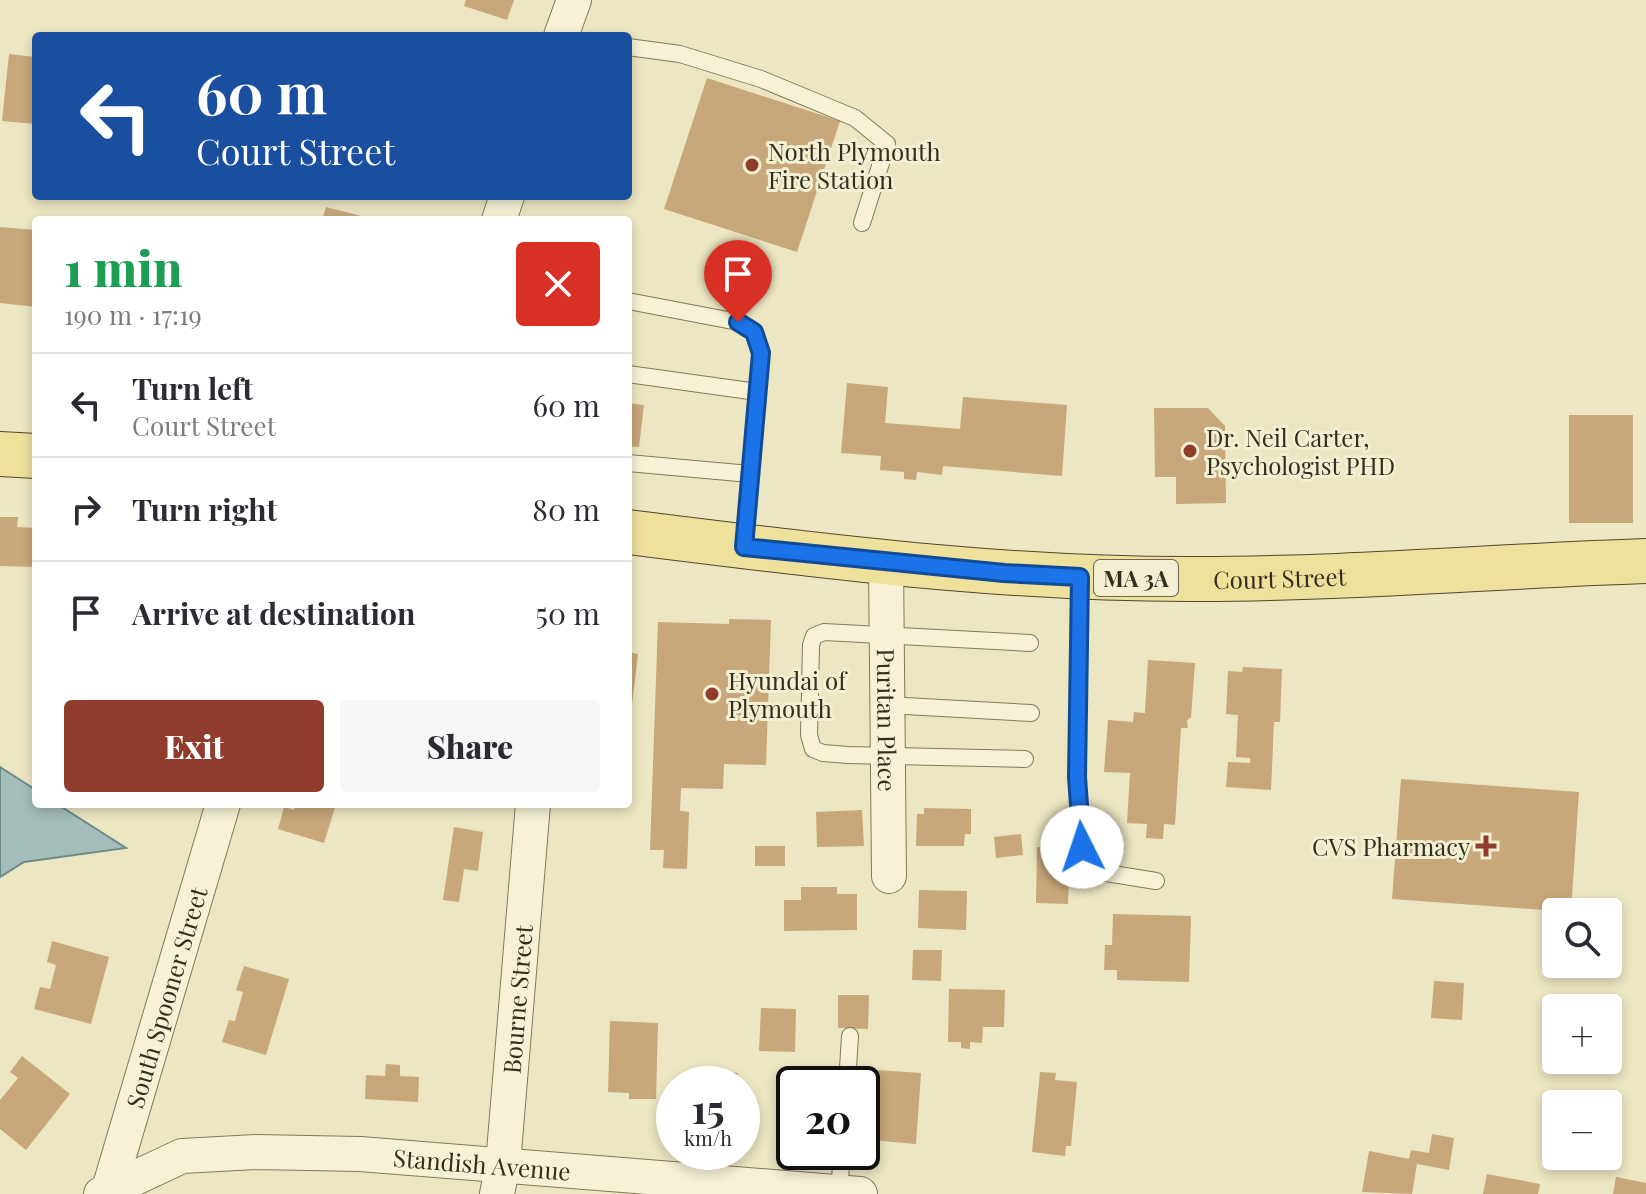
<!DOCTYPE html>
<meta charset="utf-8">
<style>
:root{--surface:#fff;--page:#f7f7f7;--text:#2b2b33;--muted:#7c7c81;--line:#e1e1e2;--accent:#903c2d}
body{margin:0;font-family:"Playfair Display",serif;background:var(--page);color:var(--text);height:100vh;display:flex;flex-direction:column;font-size:30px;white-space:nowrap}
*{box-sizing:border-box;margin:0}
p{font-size:26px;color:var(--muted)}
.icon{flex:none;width:44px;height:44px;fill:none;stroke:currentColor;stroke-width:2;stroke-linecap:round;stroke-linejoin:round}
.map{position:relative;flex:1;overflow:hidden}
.side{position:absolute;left:32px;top:216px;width:600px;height:592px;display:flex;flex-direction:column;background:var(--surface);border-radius:8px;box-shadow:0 4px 12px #0003}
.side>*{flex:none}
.hud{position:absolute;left:32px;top:32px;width:600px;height:168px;border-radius:8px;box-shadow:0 4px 12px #0003;background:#1a4fa0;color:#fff;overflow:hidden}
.tools{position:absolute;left:1542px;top:898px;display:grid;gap:16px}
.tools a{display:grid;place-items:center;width:80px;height:80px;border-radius:8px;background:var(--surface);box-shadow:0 4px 12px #0003;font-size:40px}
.speed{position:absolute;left:656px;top:1066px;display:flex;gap:16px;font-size:40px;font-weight:700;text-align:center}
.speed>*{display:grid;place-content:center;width:104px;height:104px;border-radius:50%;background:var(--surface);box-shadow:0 4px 12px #0003;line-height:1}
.speed small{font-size:20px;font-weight:400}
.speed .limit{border:4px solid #111;border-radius:12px;background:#fff;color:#111}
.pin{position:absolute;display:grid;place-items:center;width:68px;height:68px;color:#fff;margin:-82px -34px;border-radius:50% 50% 50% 0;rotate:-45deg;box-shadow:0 0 8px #0007}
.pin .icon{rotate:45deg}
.me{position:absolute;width:88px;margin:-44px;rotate:356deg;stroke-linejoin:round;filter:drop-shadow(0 0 6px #0008)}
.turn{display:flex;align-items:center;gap:28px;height:168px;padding:0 32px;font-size:36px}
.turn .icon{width:104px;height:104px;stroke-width:2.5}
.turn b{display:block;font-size:56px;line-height:68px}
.round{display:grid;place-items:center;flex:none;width:84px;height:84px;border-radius:8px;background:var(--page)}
.head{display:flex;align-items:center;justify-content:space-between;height:136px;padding:0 32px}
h1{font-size:48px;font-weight:800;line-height:60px;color:#1e9e55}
.button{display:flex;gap:16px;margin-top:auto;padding:16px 32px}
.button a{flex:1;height:92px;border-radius:8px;background:var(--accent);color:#fff;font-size:32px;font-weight:800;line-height:92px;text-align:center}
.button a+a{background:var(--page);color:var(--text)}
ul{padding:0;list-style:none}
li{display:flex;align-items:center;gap:24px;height:104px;padding:0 32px;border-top:2px solid var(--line)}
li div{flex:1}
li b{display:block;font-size:30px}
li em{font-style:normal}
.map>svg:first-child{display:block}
.water{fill:#a5bebb;stroke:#6c8c89;stroke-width:2}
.building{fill:#c8a77a}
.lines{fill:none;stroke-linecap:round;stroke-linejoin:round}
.service-casing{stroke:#85775a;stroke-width:18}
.minor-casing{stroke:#85775a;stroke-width:36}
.primary-casing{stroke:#52452f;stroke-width:46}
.service{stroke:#f7f2d5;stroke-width:16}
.minor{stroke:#f7f2d5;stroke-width:34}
.primary{stroke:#ede19c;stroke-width:44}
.route-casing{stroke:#114b97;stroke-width:20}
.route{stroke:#1a73e8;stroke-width:14}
.poi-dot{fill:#903c2d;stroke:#f3efd2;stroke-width:3}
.labels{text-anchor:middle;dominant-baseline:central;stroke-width:6;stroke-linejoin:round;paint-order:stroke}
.shield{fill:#f3efd2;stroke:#6e6754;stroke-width:2}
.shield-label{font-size:22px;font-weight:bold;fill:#352d1e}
.poi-label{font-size:24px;fill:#352d1e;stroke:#f3efd2;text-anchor:start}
.street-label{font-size:24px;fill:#352d1e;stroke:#f3efd2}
</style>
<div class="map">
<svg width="1646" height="1194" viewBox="0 0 1646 1194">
<rect width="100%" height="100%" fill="#ece6c2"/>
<path class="water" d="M0,767L36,790V804H57L126,848L24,862L0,877Z"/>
<path class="building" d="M466,0H514L507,20L464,6Z
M9,54L36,57V124L2,121Z
M707,78L840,121L797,252L664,209Z
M326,207L365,217L364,220H322Z
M0,227L36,230V307L0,303Z
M847,383L888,387L885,423L960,429L963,397L1067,405L1062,476L943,466L942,475L917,472L916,480L904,479V472L880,470L881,456L841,453Z
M628,403L644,405L639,447L628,446Z
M1154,408H1208L1225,426L1226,503L1176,504V477H1155Z
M1569,415H1633V523H1569Z
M0,517H18L17,527L36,528V567L0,566Z
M729,619L771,620L766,765L724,764L723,789L681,788L680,811L689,812L687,869L663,868L664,850H650L658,622L729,624Z
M628,652L638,654L630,722H628Z
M1148,660L1195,663L1191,717L1187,721L1188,728H1181L1175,825L1164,824L1163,839L1146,838L1147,824L1127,823L1130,773L1104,772L1108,720L1133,722L1134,712L1145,713Z
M1243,667L1282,669L1280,722H1274L1271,790L1226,787L1228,762L1250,763V758L1236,757L1238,715L1226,714L1228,671L1242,672Z
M1401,779L1579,792L1571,912L1392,899Z
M296,804H336L324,843L278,829L284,807L294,810Z
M924,808L971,809V834H965L964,846H916L917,814H924Z
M862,810L864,846L817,847L816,812Z
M454,827L483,832L478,871L464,869L459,902L443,900Z
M1021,834L1023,855L996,858L994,837Z
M755,846H785V866H755Z
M1037,847L1062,848L1061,876H1069L1068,904L1036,903Z
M801,887H837V894H857V930L784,931V900H801Z
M919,890L967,891L966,930L918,928Z
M1113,914L1191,916L1189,982L1117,980V970H1104L1105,945H1112Z
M52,941L109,957L91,1024L34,1009L40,987L50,989L56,965L47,962Z
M913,950H942L941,981L912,980Z
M244,966L289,979L266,1055L222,1042L229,1020L235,1021L243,992L236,990Z
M1434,981L1464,983L1462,1020L1431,1018Z
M949,989L1005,990L1004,1027H983L982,1043L970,1042V1049L961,1048V1042H948Z
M838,995H869L868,1029L838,1028Z
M761,1008L796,1009L795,1052L759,1051Z
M610,1021L658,1023L656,1099H629V1093L608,1092Z
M22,1056L70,1094L26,1150L0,1129V1100L18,1078L10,1072Z
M386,1064L400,1065V1076L419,1077L418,1102L365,1099L366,1075L385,1076Z
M877,1070L921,1073L916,1144L871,1140Z
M701,1071L738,1073L737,1084H700Z
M1040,1072L1056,1073L1055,1080L1077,1082L1071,1146H1066L1065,1156L1032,1152Z
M1432,1134L1454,1138L1449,1170L1417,1164L1412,1194L1362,1192L1369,1151L1409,1159L1411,1150L1429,1153Z
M1487,1174L1540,1184L1538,1194H1483Z
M1616,1177L1646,1183V1194H1613Z"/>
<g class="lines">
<g class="service-casing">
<path id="service" d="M628,47L680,54L761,79L855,118L887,144L862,223
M628,301L738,322L754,332L761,353L744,545
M628,374L757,392
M628,463L750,474
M1080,578L1077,777L1082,847L1094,871L1156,881
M887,705L1031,713
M1025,759L848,755L823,753L813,749L809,735L811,645L814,636L824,632L1030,643
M847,1084L850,1036
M839,1192L842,1152"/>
</g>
<g class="minor-casing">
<g id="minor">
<path d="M561,36L574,0"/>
<path d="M499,220L507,196"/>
<path id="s1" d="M886,562L889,876"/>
<path id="s2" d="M109,1189L223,804"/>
<path id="s3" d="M101,1194L182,1156L256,1152L360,1154L860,1194"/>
<path id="s4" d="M497,1194L503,1164L533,804"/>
</g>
</g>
<g class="primary-casing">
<g id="primary">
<path d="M0,454L36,456"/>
<path id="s5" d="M628,532C818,556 1008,580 1199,579C1348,579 1497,566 1646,561"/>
</g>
</g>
<use href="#service" class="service"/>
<use href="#minor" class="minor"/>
<use href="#primary" class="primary"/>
</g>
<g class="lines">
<g class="route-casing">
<path id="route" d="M738,322L754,332L761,353L744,547L1004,573L1080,577L1077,777L1082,847"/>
</g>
<use href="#route" class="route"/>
</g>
<g class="poi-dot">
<circle cx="752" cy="165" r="8"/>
<circle cx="1190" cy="451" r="8"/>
<circle cx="712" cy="694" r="8"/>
<path d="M1482 834h8v8h8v8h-8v8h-8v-8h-8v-8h8z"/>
</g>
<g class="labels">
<rect class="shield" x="1094" y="560" width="84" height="36" rx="6"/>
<g class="shield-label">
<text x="1136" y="578">MA 3A</text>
</g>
<g class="poi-label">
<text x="768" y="151">North Plymouth<tspan x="768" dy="28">Fire Station</tspan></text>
<text x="1206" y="437">Dr. Neil Carter,<tspan x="1206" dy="28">Psychologist PHD</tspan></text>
<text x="728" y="680">Hyundai of<tspan x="728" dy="28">Plymouth</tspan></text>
<text x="1470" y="846" text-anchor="end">CVS Pharmacy</text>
</g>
<g class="street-label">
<text stroke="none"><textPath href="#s5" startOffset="654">Court Street</textPath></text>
<text stroke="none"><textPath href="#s1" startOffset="158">Puritan Place</textPath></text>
<text stroke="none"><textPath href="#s2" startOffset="200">South Spooner Street</textPath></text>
<text stroke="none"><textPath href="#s4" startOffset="196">Bourne Street</textPath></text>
<text stroke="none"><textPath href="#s3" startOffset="390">Standish Avenue</textPath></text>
</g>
</g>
</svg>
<div class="tools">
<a><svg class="icon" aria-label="search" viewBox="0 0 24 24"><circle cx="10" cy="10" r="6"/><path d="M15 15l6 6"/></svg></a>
<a>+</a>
<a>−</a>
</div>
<div class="speed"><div>15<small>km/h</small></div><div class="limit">20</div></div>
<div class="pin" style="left:738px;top:322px;background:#d93025"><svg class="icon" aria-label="arrive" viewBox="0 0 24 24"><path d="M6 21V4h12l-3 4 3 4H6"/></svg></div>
<svg class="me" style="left:1082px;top:847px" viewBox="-20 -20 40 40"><circle r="19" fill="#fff"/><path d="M0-13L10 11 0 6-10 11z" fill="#1a73e8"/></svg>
<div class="hud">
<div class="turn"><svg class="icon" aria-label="left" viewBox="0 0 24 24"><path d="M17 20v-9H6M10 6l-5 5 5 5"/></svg><div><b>60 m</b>Court Street</div></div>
</div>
<section class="side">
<div class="head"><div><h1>1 min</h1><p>190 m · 17:19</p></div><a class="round" style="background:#d93025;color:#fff"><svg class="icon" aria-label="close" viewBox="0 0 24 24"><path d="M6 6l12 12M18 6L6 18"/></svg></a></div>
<ul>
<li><svg class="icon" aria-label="left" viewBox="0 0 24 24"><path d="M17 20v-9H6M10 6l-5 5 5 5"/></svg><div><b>Turn left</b><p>Court Street</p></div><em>60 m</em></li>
<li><svg class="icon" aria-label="right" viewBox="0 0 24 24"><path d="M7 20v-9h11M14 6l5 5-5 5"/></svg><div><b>Turn right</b></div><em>80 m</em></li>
<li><svg class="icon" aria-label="arrive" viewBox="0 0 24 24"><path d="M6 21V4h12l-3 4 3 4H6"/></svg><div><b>Arrive at destination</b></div><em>50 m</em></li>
</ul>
<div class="button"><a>Exit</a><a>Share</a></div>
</section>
</div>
